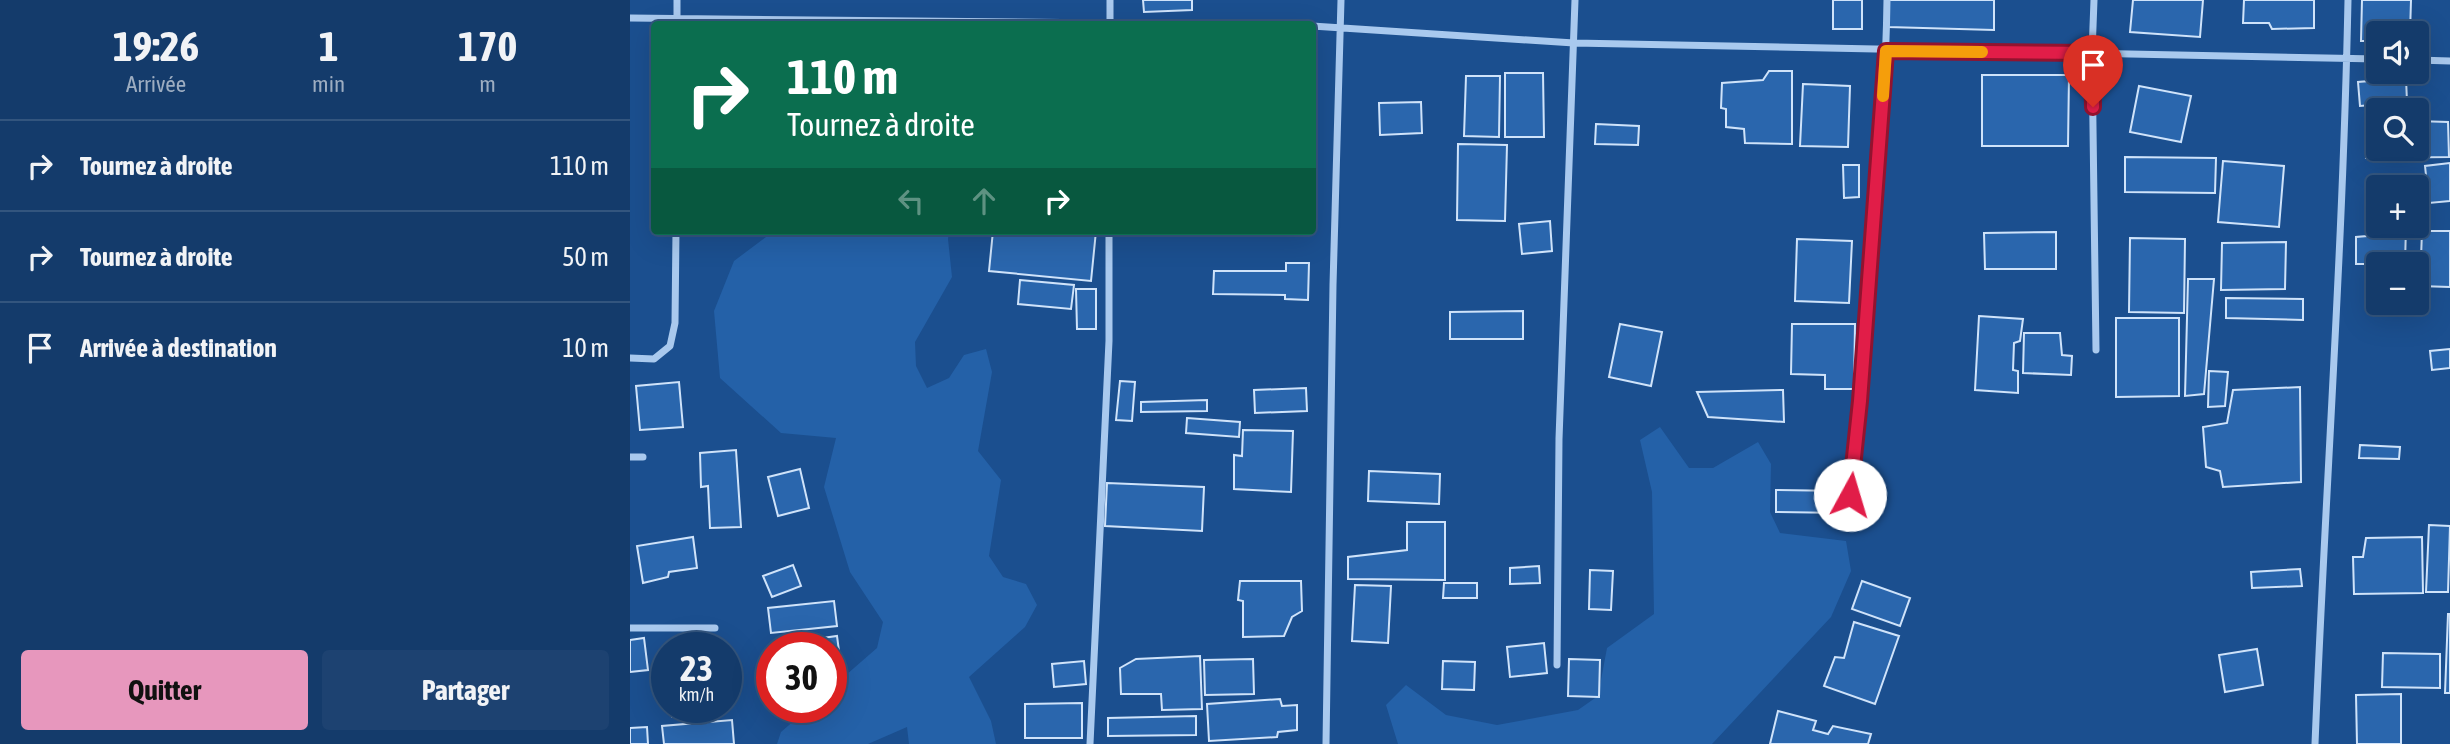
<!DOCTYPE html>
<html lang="fr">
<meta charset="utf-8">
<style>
:root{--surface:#143b6b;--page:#1d4271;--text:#f1f3f6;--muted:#9dadc1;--line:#33557e;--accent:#e797bd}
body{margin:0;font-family:"Asap Condensed",sans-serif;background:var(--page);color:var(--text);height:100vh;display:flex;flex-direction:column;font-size:26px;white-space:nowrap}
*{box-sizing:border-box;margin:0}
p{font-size:23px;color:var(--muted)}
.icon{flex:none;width:38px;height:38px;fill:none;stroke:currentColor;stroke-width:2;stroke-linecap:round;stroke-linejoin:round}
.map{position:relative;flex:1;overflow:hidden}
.sheet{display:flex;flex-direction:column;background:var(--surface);width:630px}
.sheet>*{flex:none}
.hud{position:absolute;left:21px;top:21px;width:665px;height:214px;border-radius:7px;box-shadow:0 7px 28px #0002,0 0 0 2px var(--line);background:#0b6e4f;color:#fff;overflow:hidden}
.tools{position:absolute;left:1736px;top:21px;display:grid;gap:14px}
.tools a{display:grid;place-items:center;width:63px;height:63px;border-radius:7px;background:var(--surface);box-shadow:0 7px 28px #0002,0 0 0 2px var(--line);font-size:35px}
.speed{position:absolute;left:21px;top:632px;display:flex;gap:14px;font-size:35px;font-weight:700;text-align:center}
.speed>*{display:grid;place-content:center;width:91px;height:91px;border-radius:50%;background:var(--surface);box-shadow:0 7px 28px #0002,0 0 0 2px var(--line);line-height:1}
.speed small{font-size:18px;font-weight:400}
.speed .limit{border:10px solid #d22;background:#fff;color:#111}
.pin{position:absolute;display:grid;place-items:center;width:60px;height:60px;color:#fff;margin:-72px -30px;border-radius:50% 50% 50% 0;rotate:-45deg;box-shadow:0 0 7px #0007}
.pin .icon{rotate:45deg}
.me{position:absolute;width:77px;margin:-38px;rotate:6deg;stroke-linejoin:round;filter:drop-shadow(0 0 5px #0008)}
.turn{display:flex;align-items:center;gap:24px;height:147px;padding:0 21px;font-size:32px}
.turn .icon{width:91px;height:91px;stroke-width:2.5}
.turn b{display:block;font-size:49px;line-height:60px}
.lanes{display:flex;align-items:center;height:66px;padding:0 21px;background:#0003;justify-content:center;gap:35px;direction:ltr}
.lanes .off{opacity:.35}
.eta{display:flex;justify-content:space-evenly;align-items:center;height:119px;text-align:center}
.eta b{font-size:42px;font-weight:700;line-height:49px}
.button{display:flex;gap:14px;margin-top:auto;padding:14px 21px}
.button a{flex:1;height:80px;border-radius:7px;background:var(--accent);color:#111;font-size:28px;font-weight:700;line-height:80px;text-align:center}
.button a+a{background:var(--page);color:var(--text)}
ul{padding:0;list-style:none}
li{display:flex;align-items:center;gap:21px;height:91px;padding:0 21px;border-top:2px solid var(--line)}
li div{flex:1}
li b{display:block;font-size:26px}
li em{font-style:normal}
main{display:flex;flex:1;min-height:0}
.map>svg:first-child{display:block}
.green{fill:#2461a8}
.building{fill:#2a66ad;stroke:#cfe3fa;stroke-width:2}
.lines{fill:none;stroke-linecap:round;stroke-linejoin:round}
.street{stroke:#a9c9ee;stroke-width:7}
.route-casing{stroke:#92132f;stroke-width:18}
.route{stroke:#e11d48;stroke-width:12}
.slow{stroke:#f59e0b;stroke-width:12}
</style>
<main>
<section class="sheet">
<div class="eta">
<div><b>19:26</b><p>Arrivée</p></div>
<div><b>1</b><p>min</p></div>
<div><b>170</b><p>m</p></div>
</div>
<ul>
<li><svg class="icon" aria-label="right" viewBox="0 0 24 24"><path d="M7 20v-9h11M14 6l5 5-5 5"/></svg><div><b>Tournez à droite</b></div><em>110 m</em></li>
<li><svg class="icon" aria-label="right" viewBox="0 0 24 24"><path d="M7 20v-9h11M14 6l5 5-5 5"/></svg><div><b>Tournez à droite</b></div><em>50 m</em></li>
<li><svg class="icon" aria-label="arrive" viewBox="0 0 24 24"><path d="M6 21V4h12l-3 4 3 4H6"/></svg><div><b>Arrivée à destination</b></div><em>10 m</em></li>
</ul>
<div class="button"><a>Quitter</a><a>Partager</a></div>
</section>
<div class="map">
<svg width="1820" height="744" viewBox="0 0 1820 744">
<rect width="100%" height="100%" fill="#1b4f8f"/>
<path class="green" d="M144,231H319L318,239L322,277L285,342L286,366L297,388L319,378L334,355L356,349L362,372L348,451L371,480L359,556L373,577L396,584L407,605L395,627L339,677L361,721L366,744H279L277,727L238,744H147L151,732L180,707H201V688L247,648L253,622L220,572L194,487L206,438L151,433L90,378L84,311L104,261Z
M1030,427L1059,468H1083L1128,442L1141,464L1140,512L1150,533L1216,541L1221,571L1201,617L1082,744H768L756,705L776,685L816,715L867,725L948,710L968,696L977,648L1024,614L1022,492L1010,440Z"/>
<path class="building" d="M513,0H562V10L514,12Z
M1203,0H1232V29H1203Z
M1258,0H1364V30L1258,27Z
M1503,0H1573L1570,37L1500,32Z
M1614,0H1684V28L1642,29L1639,23H1613Z
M1732,0H1781L1780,33H1748V41H1731Z
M1139,71H1162V144L1115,143L1114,129L1096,127V109L1091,108L1092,83L1133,80Z
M875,73H913L914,137H875Z
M1352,75H1439L1438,146H1352Z
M836,76H870L869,137L834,136Z
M1776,78L1777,102L1730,106L1728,82Z
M1173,84L1220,86L1218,147L1170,146Z
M1509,86L1561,96L1551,142L1500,132Z
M791,102L792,133L750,135L749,103Z
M1737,119H1748V149H1787V121L1818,122L1819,157L1736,158Z
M966,124L1009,126L1008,145L965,144Z
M828,144L877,145L875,221L827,220Z
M1495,157L1586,158L1585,193L1495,192Z
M1593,161L1654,166L1649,227L1588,222Z
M1820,163V201L1799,203L1795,166Z
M1213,165H1229V197L1214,198Z
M1739,215H1748V226H1776L1775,264H1726V237L1737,236Z
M920,221L922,251L892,254L889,224Z
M363,231H466L461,281L359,271Z
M1792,231H1820V287L1790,286Z
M1426,232V269H1355L1354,233Z
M1500,238L1555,239L1554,313L1499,312Z
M1167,239L1222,241L1219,303L1165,301Z
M1656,242L1655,289L1591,290L1592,243Z
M656,263H679L678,300L655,299V295L583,294L584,271H656Z
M1558,279H1584L1574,394L1555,396Z
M390,280L444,285L441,309L388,304Z
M446,289H466V329H447Z
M1596,298L1673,299V320L1596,318Z
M893,311V339H820V312Z
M1349,316L1393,319L1390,341L1384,343L1383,370L1388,371V393L1345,390Z
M1486,318H1549V396L1486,397Z
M990,324L1032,332L1021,386L979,377Z
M1162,324H1225L1224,389H1195V375L1161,374Z
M1394,333H1430L1432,355L1442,356L1441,375L1393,373Z
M1820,349V368L1802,370L1800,351Z
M1579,371L1598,372L1595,406L1578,407Z
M490,381L505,382L502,421L486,420Z
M49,382L53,427L10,430L6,386Z
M1670,387L1671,482L1593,487L1590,471L1576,467L1573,427L1597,423L1603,390Z
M676,388L677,411L625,413L624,390Z
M1153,390L1154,422L1078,417L1067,392Z
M577,400V411L511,412V402Z
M557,418L610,422L609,437L556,433Z
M613,430L663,431L661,492L604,489V455L612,456Z
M1730,445L1770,447L1769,459L1729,458Z
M106,450L111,527L80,528L78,486L71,487L70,453Z
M170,469L179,508L148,516L138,477Z
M739,471L810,474L809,504L738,501Z
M477,483L574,487L572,531L475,526Z
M1146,490L1213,491V513L1146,512Z
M777,522H815V580L718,579V557L777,550Z
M1799,525L1820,526L1818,592H1796Z
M63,537L67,568L39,572L38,577L13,583L7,546Z
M1792,537L1793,593L1724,594L1723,557H1733L1736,538Z
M163,565L171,586L142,597L133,576Z
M909,566L910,583L880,584V568Z
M1670,569L1672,586L1622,588L1621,572Z
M960,570L983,571L981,610L959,609Z
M610,581H671L672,611L662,617L654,636L613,637V601L608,600Z
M1232,581L1280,598L1270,626L1222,609Z
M814,583H847V598H813Z
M725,585L761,586L758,643L722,641Z
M204,601L207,626L141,633L138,608Z
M1818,614H1820V693H1815Z
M1224,622L1269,636L1245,704L1194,686L1205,657L1214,658Z
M207,636L211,666L201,667V648H164V642Z
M14,638L18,670L0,672V640Z
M914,643L917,673L880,677L877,647Z
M1627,649L1633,685L1595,692L1589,655Z
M1753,653L1810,654V688L1752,687Z
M570,656L572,709L532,710L531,694H491L490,668L506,659Z
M623,659L624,694L575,695L574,660Z
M939,659L970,660L969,697L938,696Z
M454,661L456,684L424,687L422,664Z
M813,661L845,662L844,690L812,689Z
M1771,694V744H1727L1726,695Z
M650,699L652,706L667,705V730L648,732L647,737L579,741L577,704Z
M452,703V738H395V704Z
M42,707H71L72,715L42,717Z
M1148,711L1186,721L1183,730L1198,734L1203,726L1241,734L1238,744H1140Z
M566,716V735L478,736V718Z
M102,720L104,744H34L32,726Z
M17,727L18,744H0V728Z"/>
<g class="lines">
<path class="street" d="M1464,0L1462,53L1466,350
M0,18L569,24
M47,24V0
M480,24V0
M682,26L944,43L1748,59
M1787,60L1820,61
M0,358L24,359L40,346L45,323L46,231
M0,457H13
M1220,495C1230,404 1237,314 1244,224C1250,149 1256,75 1257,0
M0,628H85
M927,665L929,439L945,0
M460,744L479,341V231
M696,744L703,285L711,0
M1685,744C1695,496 1713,248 1718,0"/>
</g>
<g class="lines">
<g class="route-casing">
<path id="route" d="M1220,495L1230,401L1256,51L1462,53L1463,107"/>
</g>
<use href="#route" class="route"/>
<path class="slow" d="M1253,96L1256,51L1352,52"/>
</g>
</svg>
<div class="tools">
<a><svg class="icon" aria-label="sound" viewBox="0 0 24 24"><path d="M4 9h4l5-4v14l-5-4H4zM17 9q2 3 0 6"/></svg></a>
<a><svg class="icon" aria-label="search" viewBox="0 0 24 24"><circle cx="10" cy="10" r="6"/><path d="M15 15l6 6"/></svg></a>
<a>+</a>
<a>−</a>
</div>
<div class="speed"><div>23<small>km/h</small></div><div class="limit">30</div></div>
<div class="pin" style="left:1463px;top:107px;background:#d93025"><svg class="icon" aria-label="arrive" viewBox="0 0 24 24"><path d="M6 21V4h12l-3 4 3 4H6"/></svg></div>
<svg class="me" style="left:1220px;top:495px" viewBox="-20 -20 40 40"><circle r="19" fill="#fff"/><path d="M0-13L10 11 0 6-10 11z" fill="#e11d48"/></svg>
<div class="hud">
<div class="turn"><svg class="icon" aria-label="right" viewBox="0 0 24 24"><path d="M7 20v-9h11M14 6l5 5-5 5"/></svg><div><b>110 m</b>Tournez à droite</div></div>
<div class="lanes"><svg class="icon off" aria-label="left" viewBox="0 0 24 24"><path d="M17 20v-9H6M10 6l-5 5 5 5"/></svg><svg class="icon off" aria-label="ahead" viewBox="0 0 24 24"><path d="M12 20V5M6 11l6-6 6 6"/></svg><svg class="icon" aria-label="right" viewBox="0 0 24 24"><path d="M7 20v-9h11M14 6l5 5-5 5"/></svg></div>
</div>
</div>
</main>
